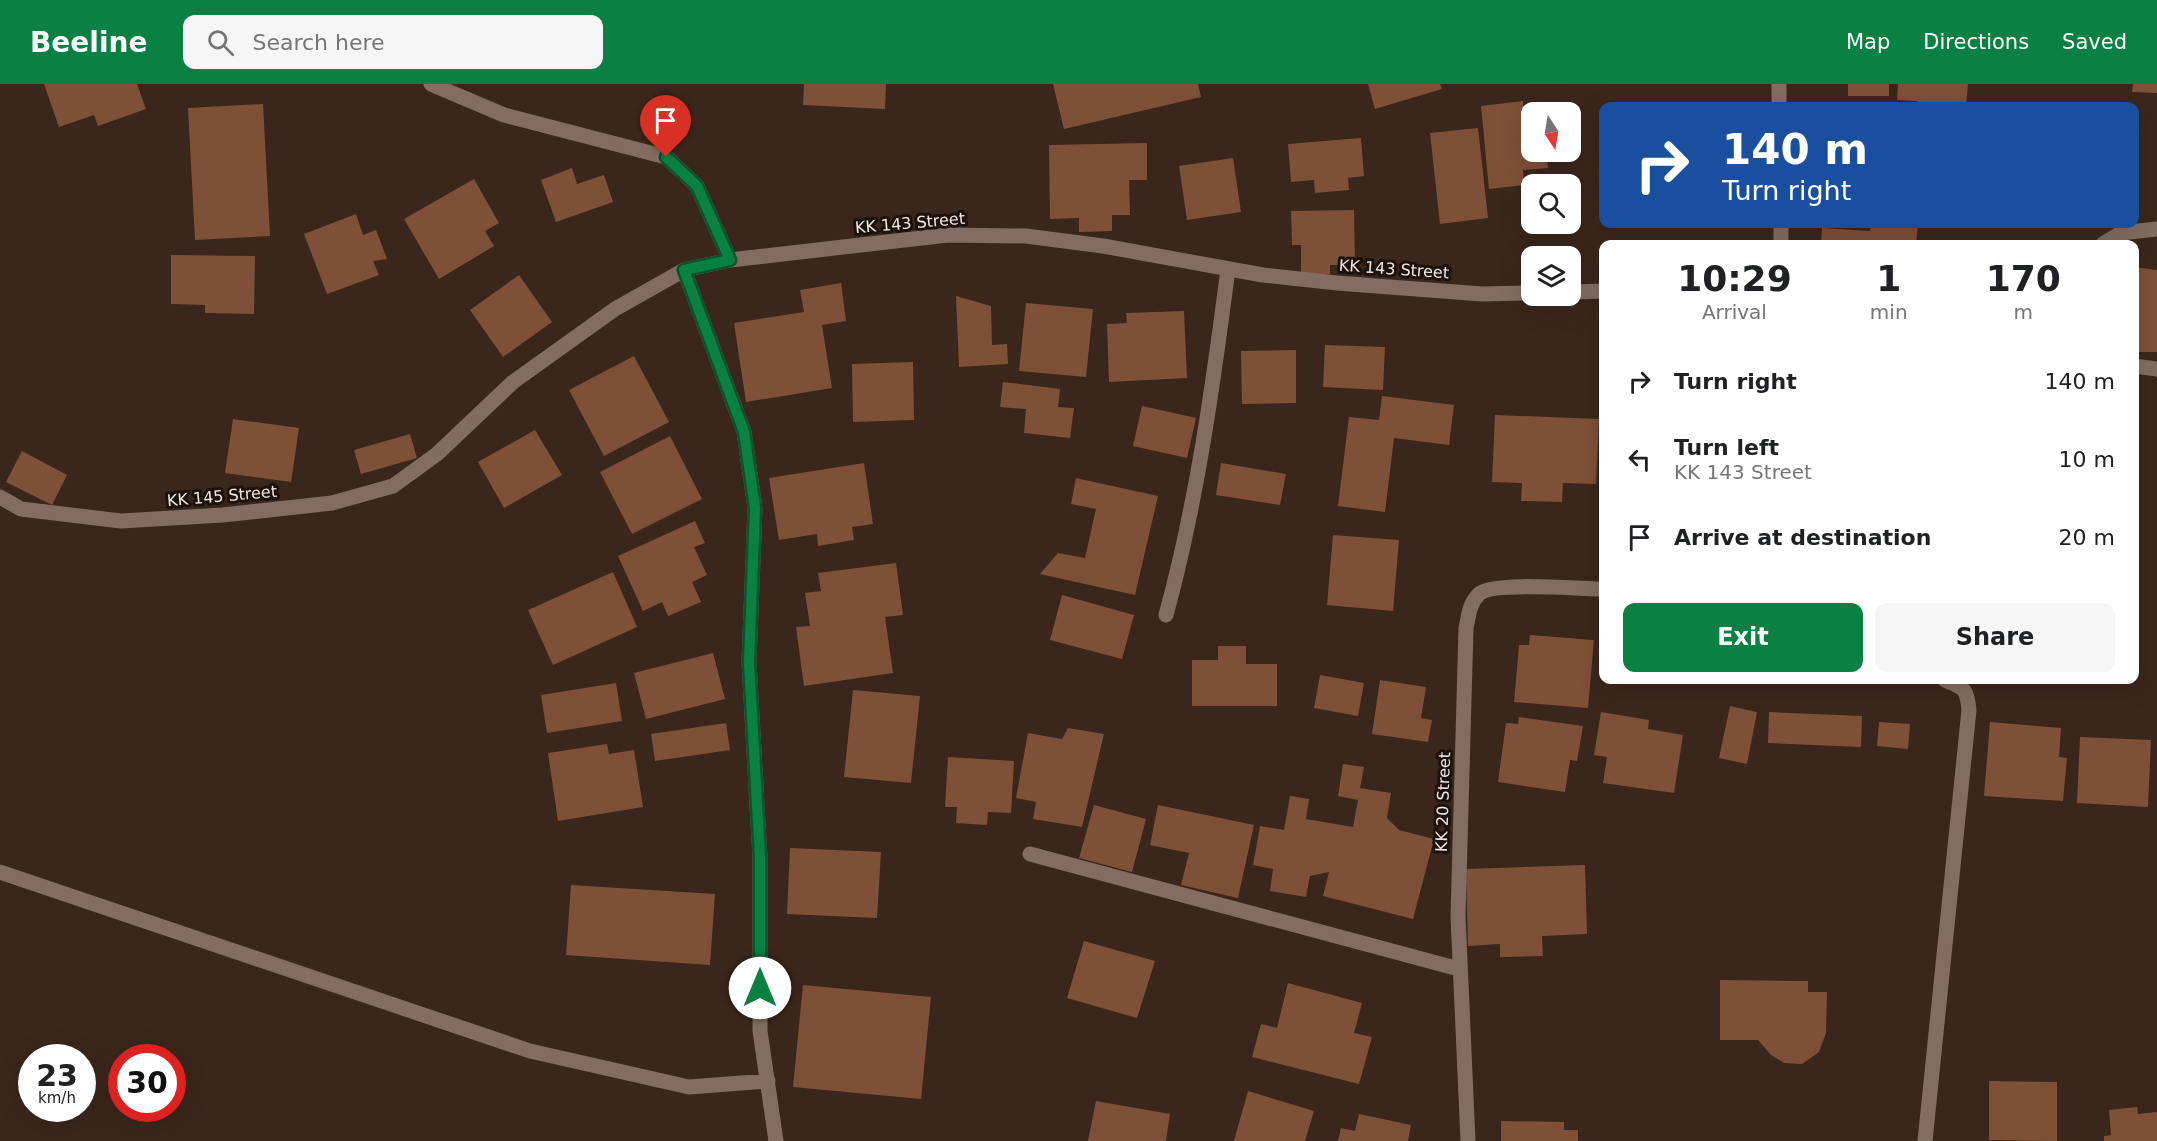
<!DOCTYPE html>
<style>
:root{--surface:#fff;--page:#f6f6f6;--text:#202124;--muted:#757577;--accent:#0b8043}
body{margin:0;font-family:"DejaVu Sans",sans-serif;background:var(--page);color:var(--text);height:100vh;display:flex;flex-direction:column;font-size:22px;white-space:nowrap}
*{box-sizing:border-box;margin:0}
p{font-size:20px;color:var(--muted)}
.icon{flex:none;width:33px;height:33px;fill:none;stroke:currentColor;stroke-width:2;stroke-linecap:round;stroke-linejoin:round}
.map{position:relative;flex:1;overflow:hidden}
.side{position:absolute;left:1599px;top:156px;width:540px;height:444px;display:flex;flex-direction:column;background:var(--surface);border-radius:12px;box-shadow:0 6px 24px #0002}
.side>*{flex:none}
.top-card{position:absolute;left:1599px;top:18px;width:540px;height:126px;border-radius:12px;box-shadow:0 6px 24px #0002;background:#1a4fa0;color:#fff;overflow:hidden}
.needle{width:39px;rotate:168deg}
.controls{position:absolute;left:1521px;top:18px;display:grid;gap:12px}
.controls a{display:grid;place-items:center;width:60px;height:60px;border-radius:12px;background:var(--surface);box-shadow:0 6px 24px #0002;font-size:30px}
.speed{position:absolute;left:18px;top:960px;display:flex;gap:12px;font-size:30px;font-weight:700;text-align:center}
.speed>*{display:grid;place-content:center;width:78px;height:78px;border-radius:50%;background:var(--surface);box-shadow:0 6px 24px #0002;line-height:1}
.speed small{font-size:15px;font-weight:400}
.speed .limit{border:9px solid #d22;background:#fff;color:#111}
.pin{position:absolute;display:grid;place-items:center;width:51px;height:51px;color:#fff;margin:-62px -26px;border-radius:50% 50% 50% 0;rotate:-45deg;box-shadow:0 0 6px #0007}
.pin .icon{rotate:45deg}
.me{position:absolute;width:66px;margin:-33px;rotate:0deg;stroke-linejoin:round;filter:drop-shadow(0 0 4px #0008)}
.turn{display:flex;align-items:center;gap:21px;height:126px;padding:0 24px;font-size:27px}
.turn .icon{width:78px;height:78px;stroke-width:2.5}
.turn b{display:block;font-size:42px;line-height:51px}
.eta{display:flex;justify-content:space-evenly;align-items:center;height:102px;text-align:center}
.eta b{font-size:36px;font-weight:800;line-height:42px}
.action{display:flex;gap:12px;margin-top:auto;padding:12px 24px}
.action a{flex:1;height:69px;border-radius:12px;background:var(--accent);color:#fff;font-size:24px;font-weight:800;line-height:69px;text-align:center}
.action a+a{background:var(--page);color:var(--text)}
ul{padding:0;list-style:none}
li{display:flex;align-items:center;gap:18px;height:78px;padding:0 24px}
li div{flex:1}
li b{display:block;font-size:22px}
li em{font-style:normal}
header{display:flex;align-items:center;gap:36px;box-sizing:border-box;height:84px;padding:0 30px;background:var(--accent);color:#fff}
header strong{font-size:28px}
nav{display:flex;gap:33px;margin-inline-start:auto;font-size:21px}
.search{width:420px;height:54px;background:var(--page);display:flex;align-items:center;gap:15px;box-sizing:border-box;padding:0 21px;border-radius:12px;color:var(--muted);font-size:22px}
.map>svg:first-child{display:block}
.building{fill:#7e5038}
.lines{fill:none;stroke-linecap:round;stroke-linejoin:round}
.minor{stroke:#836d62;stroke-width:15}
.route-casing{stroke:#07532c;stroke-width:15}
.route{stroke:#0b8043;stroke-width:10}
.labels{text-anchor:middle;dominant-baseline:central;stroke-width:6;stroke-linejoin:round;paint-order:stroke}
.street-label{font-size:16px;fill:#f6e7e0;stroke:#1b120d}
</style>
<header>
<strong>Beeline</strong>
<div class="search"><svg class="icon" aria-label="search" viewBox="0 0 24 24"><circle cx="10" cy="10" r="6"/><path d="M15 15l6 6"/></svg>Search here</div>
<nav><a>Map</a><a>Directions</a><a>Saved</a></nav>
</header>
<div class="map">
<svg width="2157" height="1057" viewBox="0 0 2157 1057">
<rect width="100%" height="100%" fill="#3b261b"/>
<path class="building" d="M44,0H137L146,25L98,42L94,31L59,43Z
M804,0H886L885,25L803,21Z
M1053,0H1198L1201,13L1064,45Z
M1368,0H1440L1442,5L1375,25Z
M1848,0H1889V12H1848Z
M1898,0H1968L1966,22H1917V17L1897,16Z
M2133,0H2157V9L2132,8Z
M1523,17L1524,29H1532V68H1546L1548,84L1523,86L1524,101L1489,105L1481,22Z
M263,20L270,152L195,156L188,24Z
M1599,39H1604V83H1601Z
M1478,44L1488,134L1440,140L1430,49Z
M1361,54L1364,92L1348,94L1349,106L1315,109L1314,96L1291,98L1288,60Z
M1147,59V96H1129L1130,131H1112V147L1079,148V134L1050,135L1049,61Z
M1233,74L1241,128L1187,136L1179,82Z
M572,84L577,100L604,91L613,118L556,138L541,96Z
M474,95L499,139L485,147L494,162L439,195L404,135Z
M1354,126L1355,181H1330V190H1301V161H1292L1291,127Z
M356,130L363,151L376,146L387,175L373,177L379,191L327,210L304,150Z
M1871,140L1918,141L1916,160H1821L1822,144L1870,147Z
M171,171L255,172L254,230L205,229V221L171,220Z
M2134,183L2157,186V268H2134Z
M519,191L552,238L503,273L470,226Z
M841,199L846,237L822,241L832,304L746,318L734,239L804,228L800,206Z
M956,212L991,222L992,261L1007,260L1008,280L959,283Z
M1026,219L1093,225L1086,293L1019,287Z
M1184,227L1187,294L1109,298L1107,240L1127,239L1126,229Z
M1325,261L1385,263L1383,306L1323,303Z
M1296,266V319L1242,320L1241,267Z
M634,272L669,338L604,372L569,306Z
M913,278L914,336L853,338L852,280Z
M1003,298L1060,305L1058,323L1074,324L1070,354L1024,349L1026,325L1000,323Z
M1382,312L1454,321L1449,361L1394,354L1385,428L1338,422L1349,333L1379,336Z
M1142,322L1196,334L1187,374L1133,362Z
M1495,331L1599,335L1596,400L1563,399L1562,418L1521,417L1522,399L1492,398Z
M233,335L299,344L291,398L225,389Z
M535,346L562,391L504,424L478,378Z
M410,350L417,374L361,390L354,366Z
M670,352L702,415L632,450L600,388Z
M22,367L67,391L52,421L6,398Z
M864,379L873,440L852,443L854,456L818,462L817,450L779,456L769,394Z
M1221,379L1286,390L1280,421L1216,411Z
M1076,394L1158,412L1135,511L1040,490L1058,469L1085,474L1096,425L1071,420Z
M695,437L705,459L694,463L707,491L692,498L701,518L668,532L662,518L643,527L618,472Z
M1333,451L1399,456L1393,527L1327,521Z
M896,479L903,531L885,533L893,589L804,602L796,543L810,542L805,509L821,507L818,489Z
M613,488L637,543L553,581L528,526Z
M1062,511L1134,531L1122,575L1050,556Z
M1530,551L1594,556L1588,624L1514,618L1519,561H1529Z
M1218,562H1246V580H1277V622H1192V576H1218Z
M713,569L725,615L646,635L634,589Z
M1320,591L1364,599L1358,632L1314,624Z
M1380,596L1426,603L1421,634L1432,636L1428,658L1372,650Z
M616,599L622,637L547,649L541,611Z
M853,606L920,612L911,699L844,693Z
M1730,622L1757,628L1747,680L1719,674Z
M1601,628L1649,636L1648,645L1683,651L1674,709L1603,699L1607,673L1594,671Z
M1769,628L1862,632L1861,663L1768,659Z
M1519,633L1583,642L1577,677L1570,676L1565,708L1498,698L1506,639L1518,640Z
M1879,638L1910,640L1908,665L1877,662Z
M1990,638L2061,644L2059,673L2067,674L2063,717L1984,712Z
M726,639L730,666L655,677L651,650Z
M1068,644L1104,650L1082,743L1033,735L1036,718L1016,714L1028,649L1062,655Z
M2080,653L2151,656L2148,723L2077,719Z
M607,660L609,670L634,666L643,723L558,737L548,669Z
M948,673L1014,677L1011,729L988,728L987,741L956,739L957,723H945Z
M1343,680L1364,683L1360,704L1391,709L1387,734L1399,746L1434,755L1413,835L1323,812L1329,788L1310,792L1306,813L1270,807L1273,785L1253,781L1260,742L1284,746L1290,712L1309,715L1306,735L1353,743L1358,716L1338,712Z
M1094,721L1146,735L1132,788L1079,774Z
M1158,721L1254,741L1238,814L1181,801L1189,769L1150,761Z
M790,764L881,768L877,834L787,830Z
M1585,781L1587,850L1542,852L1543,872L1500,873V860L1468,862L1466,785Z
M571,801L715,810L710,881L566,871Z
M1084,857L1155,877L1137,934L1067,914Z
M1720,896L1808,897V908H1827L1826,949L1819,968L1802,980L1784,979L1771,971L1758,956H1720Z
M1288,899L1362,919L1354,949L1372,953L1359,1000L1252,973L1261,940L1277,944Z
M803,901L931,913L921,1015L793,1003Z
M1989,997L2057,998V1057L1989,1056Z
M1248,1007L1314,1027L1305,1057H1234Z
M1096,1017L1170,1030L1166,1057H1088Z
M2137,1023L2138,1030L2157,1028V1057H2104V1052L2111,1051L2109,1026Z
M1359,1030L1411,1041L1408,1057H1338L1341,1044L1355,1047Z
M1501,1037L1564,1038V1046H1578V1057H1501Z"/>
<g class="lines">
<path class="minor" d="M431,0L504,31L666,73L697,102L730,176
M1779,0V22
M1781,140V160
M2103,160L2121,149L2157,145
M684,186L744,348L755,424L749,578L760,774V947L776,1057
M1570,208L1604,207
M2134,282L2157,285
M0,413L21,425L121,437L223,431L332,419L393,402L437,370L513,298L615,225L684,186L730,176L948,151L1026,152L1103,162L1263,191L1337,199L1482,210L1532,209
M1166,531C1197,418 1213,301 1228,185
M1030,770L1459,885
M0,788L530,967L689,1003L768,997
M1468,1057L1458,832L1466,544C1469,531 1469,520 1479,510C1492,497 1581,505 1604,505
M1925,1057L1969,626C1967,604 1964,604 1945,596"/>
</g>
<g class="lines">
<g class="route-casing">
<path id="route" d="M666,73L697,102L730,176L684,186L744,348L755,424L749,578L760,774V904"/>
</g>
<use href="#route" class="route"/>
</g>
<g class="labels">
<g class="street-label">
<text transform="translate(910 139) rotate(-5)">KK 143 Street</text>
<text transform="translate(1394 185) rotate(4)">KK 143 Street</text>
<text transform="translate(222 412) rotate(-5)">KK 145 Street</text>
<text transform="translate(1443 718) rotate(-88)">KK 20 Street</text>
</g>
</g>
</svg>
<div class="controls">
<a><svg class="needle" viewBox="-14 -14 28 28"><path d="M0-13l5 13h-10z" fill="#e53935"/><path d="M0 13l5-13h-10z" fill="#757577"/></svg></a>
<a><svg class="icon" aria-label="search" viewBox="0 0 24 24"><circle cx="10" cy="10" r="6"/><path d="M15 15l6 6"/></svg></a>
<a><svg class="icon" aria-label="layers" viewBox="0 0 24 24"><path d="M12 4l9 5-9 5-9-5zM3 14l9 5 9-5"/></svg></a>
</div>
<div class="speed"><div>23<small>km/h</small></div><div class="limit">30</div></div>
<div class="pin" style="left:666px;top:73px;background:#d93025"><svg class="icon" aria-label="arrive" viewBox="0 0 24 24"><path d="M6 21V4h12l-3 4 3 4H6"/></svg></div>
<svg class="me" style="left:760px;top:904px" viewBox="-20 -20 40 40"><circle r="19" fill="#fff"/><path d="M0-13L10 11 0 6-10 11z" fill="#0b8043"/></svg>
<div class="top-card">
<div class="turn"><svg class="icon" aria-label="right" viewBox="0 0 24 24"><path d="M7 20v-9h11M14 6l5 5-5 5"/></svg><div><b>140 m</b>Turn right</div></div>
</div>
<section class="side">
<div class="eta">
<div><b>10:29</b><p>Arrival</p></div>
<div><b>1</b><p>min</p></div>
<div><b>170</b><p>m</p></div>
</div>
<ul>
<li><svg class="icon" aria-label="right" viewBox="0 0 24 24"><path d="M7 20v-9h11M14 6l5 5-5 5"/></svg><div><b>Turn right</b></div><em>140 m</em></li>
<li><svg class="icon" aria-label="left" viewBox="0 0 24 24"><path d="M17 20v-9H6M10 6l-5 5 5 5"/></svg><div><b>Turn left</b><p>KK 143 Street</p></div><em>10 m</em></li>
<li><svg class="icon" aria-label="arrive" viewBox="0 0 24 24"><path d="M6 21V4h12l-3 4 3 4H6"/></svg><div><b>Arrive at destination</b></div><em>20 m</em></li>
</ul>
<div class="action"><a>Exit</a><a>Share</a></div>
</section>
</div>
